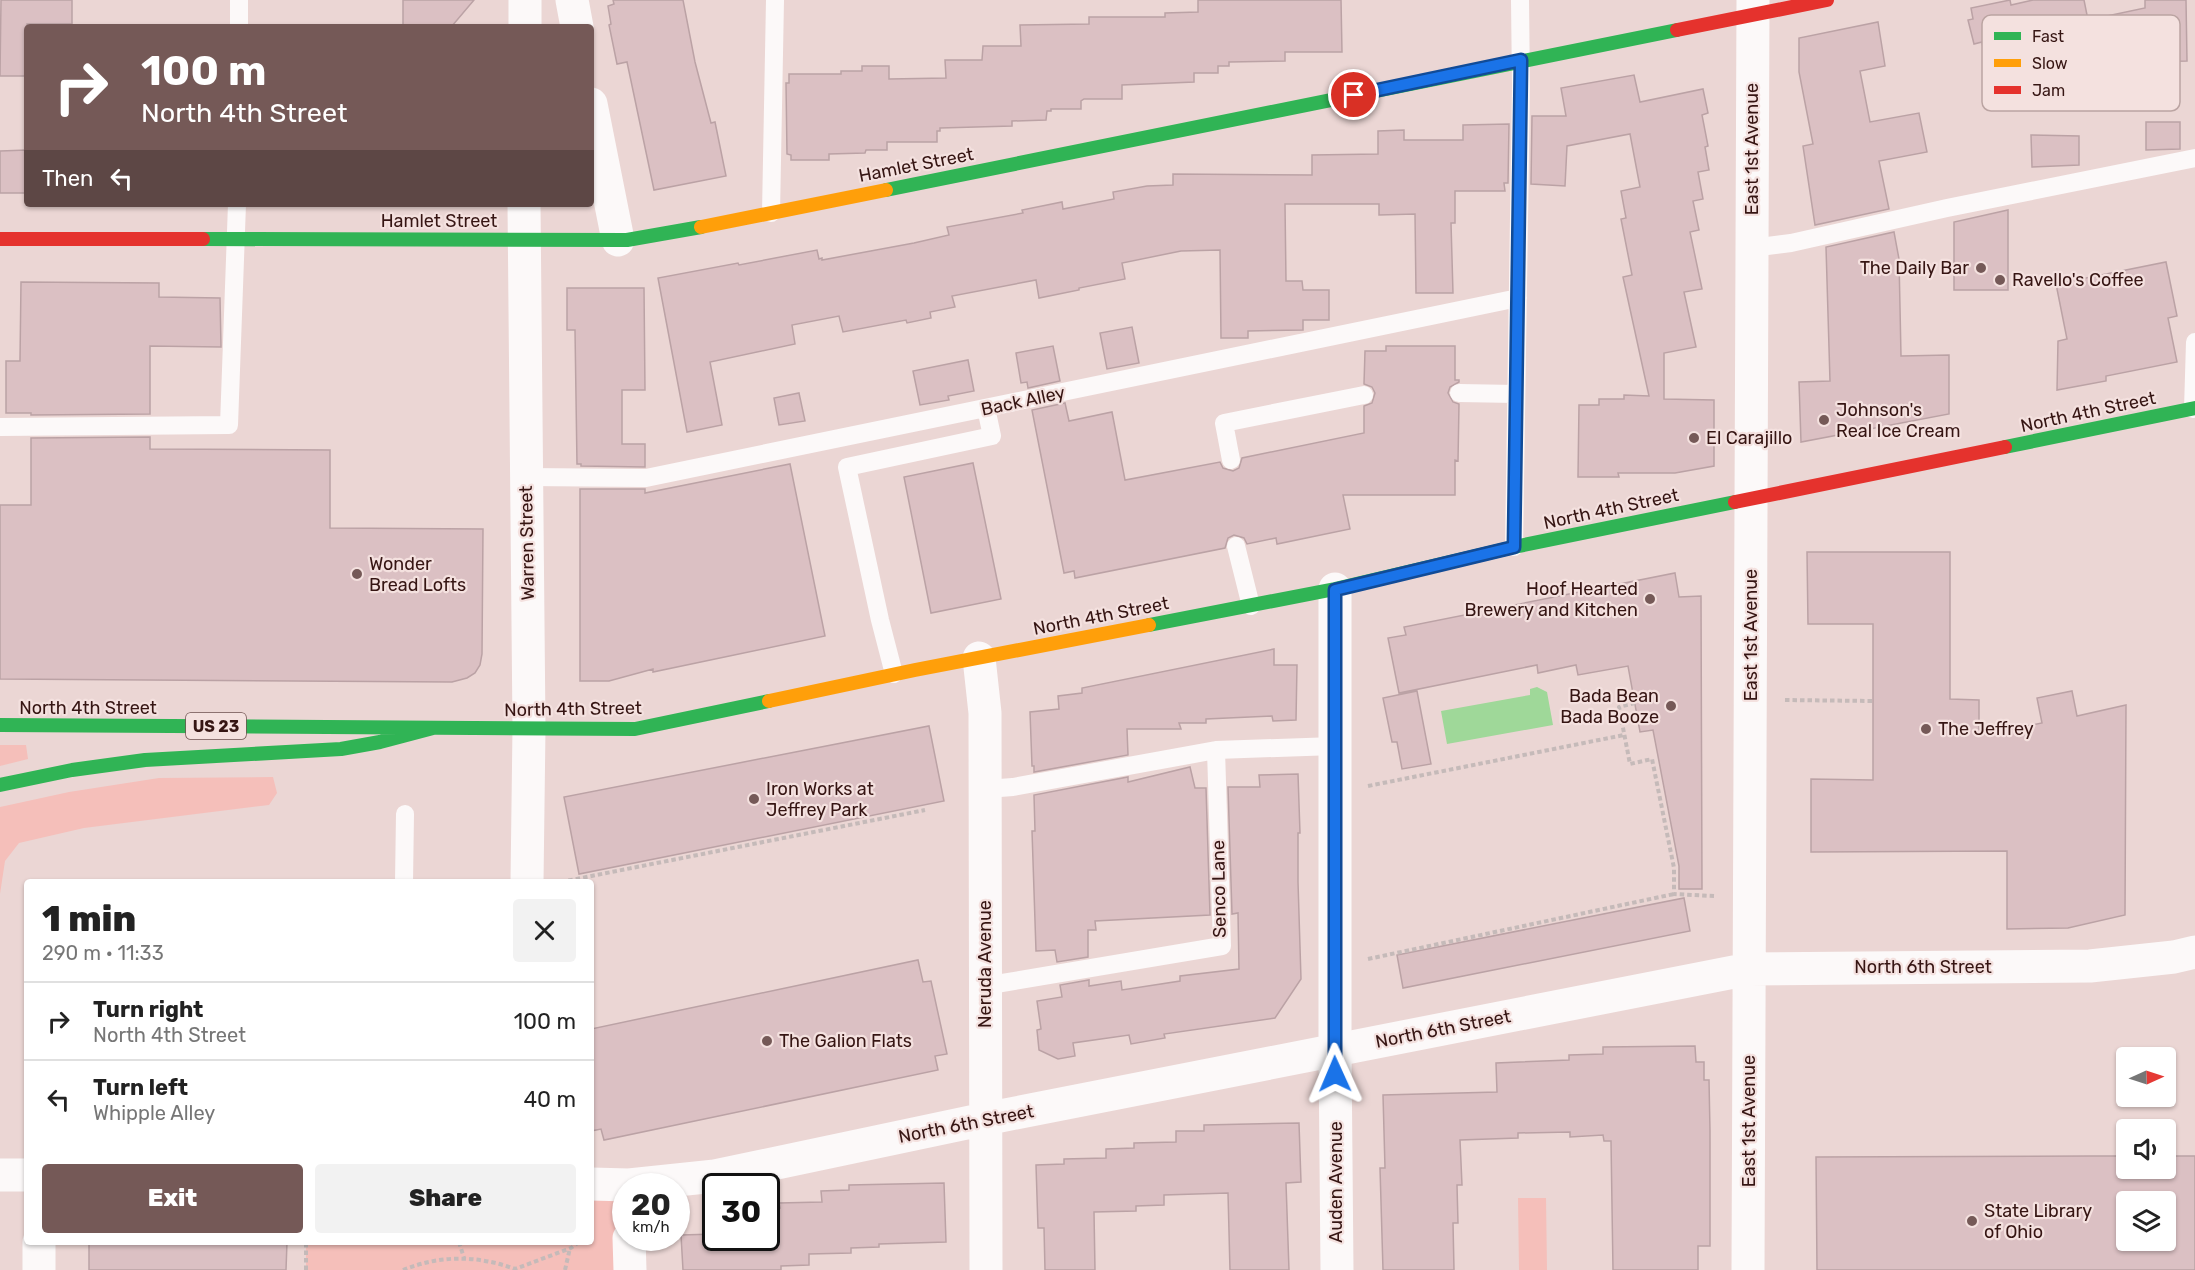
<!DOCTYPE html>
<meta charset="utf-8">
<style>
:root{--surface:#fff;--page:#f2f2f2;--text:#222;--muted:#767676;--line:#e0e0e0;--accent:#755957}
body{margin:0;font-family:Rubik,sans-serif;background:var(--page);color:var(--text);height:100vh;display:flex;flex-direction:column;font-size:22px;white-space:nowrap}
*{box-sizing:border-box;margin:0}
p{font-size:20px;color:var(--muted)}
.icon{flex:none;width:33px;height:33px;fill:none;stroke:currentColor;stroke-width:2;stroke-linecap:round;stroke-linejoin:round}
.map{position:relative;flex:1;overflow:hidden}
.panel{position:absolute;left:24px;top:879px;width:570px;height:366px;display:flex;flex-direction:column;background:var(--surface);border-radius:6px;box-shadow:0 2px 4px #0004}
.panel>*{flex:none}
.top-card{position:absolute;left:24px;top:24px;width:570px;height:183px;border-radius:6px;box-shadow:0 2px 4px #0004;background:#755957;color:#fff;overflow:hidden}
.needle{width:39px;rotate:87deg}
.fabs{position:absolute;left:2116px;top:1047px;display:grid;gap:12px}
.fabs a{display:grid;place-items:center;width:60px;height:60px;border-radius:6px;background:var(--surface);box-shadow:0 2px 4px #0004;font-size:30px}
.speed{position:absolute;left:612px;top:1173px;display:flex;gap:12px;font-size:30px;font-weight:700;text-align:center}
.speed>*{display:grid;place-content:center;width:78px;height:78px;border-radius:50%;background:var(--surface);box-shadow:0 2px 4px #0004;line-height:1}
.speed small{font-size:15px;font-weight:400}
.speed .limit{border:3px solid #111;border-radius:9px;background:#fff;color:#111}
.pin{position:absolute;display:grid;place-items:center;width:51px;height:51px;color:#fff;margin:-26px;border:3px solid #fff;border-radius:50%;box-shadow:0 2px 6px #0007}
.me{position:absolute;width:66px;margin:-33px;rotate:359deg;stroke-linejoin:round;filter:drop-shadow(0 0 4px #0008)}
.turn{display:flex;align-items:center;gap:21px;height:126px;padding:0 18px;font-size:27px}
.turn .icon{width:78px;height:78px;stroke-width:2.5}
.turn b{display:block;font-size:42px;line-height:51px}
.then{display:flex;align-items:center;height:57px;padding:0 18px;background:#0003;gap:12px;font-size:22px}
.round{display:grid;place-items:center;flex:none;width:63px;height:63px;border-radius:6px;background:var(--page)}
.headline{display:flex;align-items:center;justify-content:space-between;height:102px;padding:0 18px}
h1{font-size:36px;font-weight:800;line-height:45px}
.cta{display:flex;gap:12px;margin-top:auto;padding:12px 18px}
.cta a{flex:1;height:69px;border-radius:6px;background:var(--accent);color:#fff;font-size:24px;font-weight:800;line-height:69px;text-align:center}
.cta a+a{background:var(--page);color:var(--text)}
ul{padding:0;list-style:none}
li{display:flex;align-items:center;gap:18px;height:78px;padding:0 18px;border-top:2px solid var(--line)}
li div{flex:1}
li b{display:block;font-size:22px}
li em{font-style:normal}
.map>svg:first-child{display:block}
.green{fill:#f5bfba}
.water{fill:#9fd899}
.building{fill:#dbc0c3;stroke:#bba2a5;stroke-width:1.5;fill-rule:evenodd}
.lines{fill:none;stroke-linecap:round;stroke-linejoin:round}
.path{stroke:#c5bab9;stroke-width:4;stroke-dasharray:4.5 3;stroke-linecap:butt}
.lane{stroke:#fcf9f9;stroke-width:18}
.street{stroke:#fcf9f9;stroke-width:33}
.fast{stroke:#30b455;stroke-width:14}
.slow{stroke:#ff9f0a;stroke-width:14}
.jam{stroke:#e5322d;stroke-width:14}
.route-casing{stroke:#114b97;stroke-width:15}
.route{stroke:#1a73e8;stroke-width:10}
.poi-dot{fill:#755957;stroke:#f4e1df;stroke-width:2}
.labels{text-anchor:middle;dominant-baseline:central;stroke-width:4.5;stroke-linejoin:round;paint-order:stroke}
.shield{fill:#f4e1df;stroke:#6f5250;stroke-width:1.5}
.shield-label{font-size:16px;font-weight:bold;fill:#361513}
.street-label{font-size:18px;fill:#361513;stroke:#f4e1df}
.poi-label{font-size:18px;fill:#361513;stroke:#f4e1df;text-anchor:start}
.key{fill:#f4e1df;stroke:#bba4a2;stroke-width:1.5}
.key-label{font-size:16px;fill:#361513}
</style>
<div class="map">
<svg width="2195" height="1270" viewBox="0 0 2195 1270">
<rect width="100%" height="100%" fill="#ebd6d4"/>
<path class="green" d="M0,745H26L28,759L0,766Z
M273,777L277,793L269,805L84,828L19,843L5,861L0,894V807L69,792L159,778Z
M591,1184L626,1186V1238L630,1270H306V1242H591Z
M1518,1198H1546L1547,1270H1519Z"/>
<path class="water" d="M1537,687L1547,692L1553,725L1447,744L1441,711L1530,695V689Z"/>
<path class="building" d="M1,0H72V24H27V76H0Z
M403,0H474L452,26L403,27Z
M613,0H683L695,62L711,123L715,122L726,176L654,190L627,62L617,64L609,25L611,24L608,6L614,4Z
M1198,0H1341L1342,52H1285V61L1229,62V66H1218V73H1194V82L1122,85V99H1084L1081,101V109H1051V111H1047L1046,120L1012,121V126L940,128V131H937V142H887V150H866L865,153L829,154V160H791V155L787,154L786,83H789V74H841V71H862V66H889V79L946,78L945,60H982L983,46H1021L1020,25L1089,24V17H1165V13L1198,12Z
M2010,0L2011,5L2033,0H2084L2088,20L2145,8V0H2186L2187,61L2136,62L2139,72L2109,79L2108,66L2053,72V74L2027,77V65L1988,75L1982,42L1974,44L1968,20L1973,19L1971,8Z
M1878,22L1885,66L1860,71L1870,122L1919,113L1927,152L1879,161L1889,209L1815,225L1803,146L1813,144L1799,72V38Z
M1634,75L1640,102L1703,89L1708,113L1702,115L1708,146L1705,147L1709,170L1698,172L1703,199L1693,201L1699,230L1690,232L1702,289L1684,292L1696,347L1664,353V399L1714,400V466L1675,473H1618L1619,477H1578L1579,405H1599V399H1624V395L1649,396L1623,277L1632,275L1621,219L1626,218L1621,191L1640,187L1630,134L1567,146L1565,186L1531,184L1532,116H1566L1561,88Z
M2146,122H2180V149L2146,150Z
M1509,124L1508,183H1504L1505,191H1455V223H1451L1453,293H1416L1415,214L1379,215V204H1285L1286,281H1302L1303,290H1329V320H1303V330L1248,331V338H1221L1220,250L1181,251L1122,263L1125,279L1079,288V290L1039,298L1036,280L952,296L955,307L930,312L931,318L907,323L906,320L843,332L839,316L792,325L795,344L710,362L722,425L687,432L658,278L738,263L739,265L817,250L819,259L822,258V260L914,243L949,235L947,227L1023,213L1022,210L1062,202L1063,209L1114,199L1113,192L1147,186L1173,185V174L1312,175V155L1378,154V131L1404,130V140H1463V125Z
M2031,135L2079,136V165L2032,167Z
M27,150V193H0V151Z
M2008,210V290H1954V222Z
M1894,232L1899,259L1901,356L1949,355V414L1801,442L1799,382L1830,381L1826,247Z
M2166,262L2177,316L2168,318L2177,362L2106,376V381L2057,390L2058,341L2067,339L2056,284Z
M21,282L159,283V297L220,298L221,347L150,346V414L31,415V413H6V361H20Z
M567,288H644L645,390H622V444H645V467L581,466V464H577L575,330H567Z
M1132,327L1139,363L1107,369L1100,333Z
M1053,346L1060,381L1028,388L1027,382L1021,383L1016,353Z
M1386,346H1455V380H1459V382L1450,387L1448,393L1453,402L1459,404L1458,461L1455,460V495H1343L1350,529L1277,544L1276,538L1247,544L1244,538L1234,535L1228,538L1225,548L1075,578L1074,571L1064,573L1032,410L1065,403L1069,421L1112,412L1125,480L1220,462L1223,468L1233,471L1239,468L1242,458L1364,433V406L1372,403L1375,393L1372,387L1364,384L1365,351H1386Z
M968,360L974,391L948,396L949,400L920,405L913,371Z
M799,393L805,421L779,425L774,398Z
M150,437V449L330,450V528L483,529L482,654L480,665L475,673L467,678L452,682L0,679V505H31V438Z
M973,463L1001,599L931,613L904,477Z
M790,464L825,636L653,672V669L609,681H580V489H645V493Z
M1807,552H1950V699L1979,700V729L2007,730L2042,723L2037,698L2072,691L2077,716L2126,705L2125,915L2068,928L2007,929V851L1811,852V779L1873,780V624H1808Z
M1675,573L1679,597L1701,596L1702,889H1679V866L1653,730L1640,732L1628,666L1578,675L1576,665L1538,673L1537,665L1399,693L1388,638L1406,635L1404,627Z
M1274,649V665H1297L1296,720L1273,721L1272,716L1206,719V723H1179L1181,729H1127L1128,755L1034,772V766H1032L1030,712L1059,709L1058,696L1082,693V688Z
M1417,691L1431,764L1402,769L1397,742H1392L1383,698Z
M929,726L944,801L579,874L564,797Z
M1190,767L1195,788H1206L1210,915L1095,921L1096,930H1088V957L1057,962L1055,950L1036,951L1032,831H1035L1034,795L1128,777V782Z
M1298,774L1300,833H1298V882L1301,979L1275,1018L1164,1034L1165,1038L1131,1044L1129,1035L1073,1043L1075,1056L1058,1059L1039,1050L1037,1030L1041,1029L1037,1001L1062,997L1060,985L1089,980V986L1121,981L1122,990L1180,981V976L1239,969L1238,913L1232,914L1228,787H1260L1259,775Z
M1684,898L1690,931L1403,988L1397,955Z
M918,960L923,982L931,981L947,1054L935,1056L938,1070L604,1140L601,1129L591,1131V1029Z
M1695,1046L1696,1062H1704V1080H1709L1710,1131V1246H1698V1270H1613L1611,1141H1604L1603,1135L1570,1137V1132L1518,1133V1138L1460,1140L1462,1185H1457L1458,1223H1453L1454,1270H1383L1380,1168H1385L1383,1095L1497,1092L1496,1063L1569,1060V1055L1603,1054V1047Z
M1299,1123L1301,1182L1286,1183L1289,1270H1230L1228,1193L1164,1195V1205L1136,1206V1211L1094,1212L1095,1270H1045L1044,1228H1038L1036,1165L1064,1164V1159L1106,1158V1149L1134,1148V1143L1176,1142V1131H1204V1125Z
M2091,1156H2127V1168H2166V1156H2195V1270H1817L1816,1157ZM2127,1202H2166V1240H2127Z
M944,1183L946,1242L879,1244V1247L851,1248V1253L809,1254V1265L781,1266V1270H683L681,1235L716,1234V1238H766V1209L780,1208L779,1203L822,1202L821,1191L849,1190V1185Z
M89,1242H287L286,1270H89Z"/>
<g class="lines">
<path class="path" d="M1785,700L1873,701
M1635,703L1619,707L1630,764L1652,759L1674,868V894L1714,896
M1368,786L1624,735
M561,882L925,810
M1368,959L1674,894
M459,1242L464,1258
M306,1270V1242
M403,1270C440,1255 477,1255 515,1269L571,1248L579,1242
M565,1270L570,1248"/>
<path class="lane" d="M239,27V0
M771,213L775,0
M1752,248L1791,243L1947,208L2195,158
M1459,393L1516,394
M2193,409L2195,342
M0,427L229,425L237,204
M1231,460L1224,423L1364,395
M526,477L646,478L1518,298
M1236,546L1251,606
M1514,547L1521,86L1520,0
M894,674L880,620L847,467L992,436L986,408
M986,789L1013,787L1216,750L1335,746
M404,882L405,814
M984,986L1222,946L1216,750"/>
<path class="street" d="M572,0L577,27
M525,27V0
M591,104L618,240
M524,204L529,728L527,882
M1335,589V1051L1337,1270
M979,658L985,713L986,1270
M0,1175H27
M591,1184L629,1185L715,1176L985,1119L1749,969L2090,966L2174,957L2195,952
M629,1238L630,1270
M39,1270V1242
M1748,1270L1753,0"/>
<path class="fast" d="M886,190L1677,30
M203,239L627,240L701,227
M2005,447L2195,408
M1149,625L1335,589L1514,547L1735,502
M0,725L635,729L769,701
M0,785L72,770L145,760L341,749L380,742L433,728"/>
<path class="slow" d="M701,227L886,190
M769,701L915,670L1149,625"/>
<path class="jam" d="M1677,30L1827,0
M0,239H203
M1735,502L2005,447"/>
</g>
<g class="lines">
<g class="route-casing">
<path id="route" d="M1335,1074V590L1514,547L1521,60L1354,95"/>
</g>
<use href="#route" class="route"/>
</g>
<g class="poi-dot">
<circle cx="1981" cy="268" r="6"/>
<circle cx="2000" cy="280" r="6"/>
<circle cx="1824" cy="420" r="6"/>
<circle cx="1694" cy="438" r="6"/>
<circle cx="357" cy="574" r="6"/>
<circle cx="1650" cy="599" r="6"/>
<circle cx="1671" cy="706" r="6"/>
<circle cx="1926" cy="729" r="6"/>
<circle cx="754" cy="799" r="6"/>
<circle cx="767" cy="1041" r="6"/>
<circle cx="1972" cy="1221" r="6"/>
</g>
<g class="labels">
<rect class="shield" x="186" y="713" width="60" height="26" rx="4.5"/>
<g class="shield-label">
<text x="216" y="726">US 23</text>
</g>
<g class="street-label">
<text transform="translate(1752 149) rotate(-90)">East 1st Avenue</text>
<text transform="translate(916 165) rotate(-11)">Hamlet Street</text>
<text x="439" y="221">Hamlet Street</text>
<text transform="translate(1023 401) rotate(-12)">Back Alley</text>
<text transform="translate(2088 412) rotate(-12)">North 4th Street</text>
<text transform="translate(1611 509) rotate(-12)">North 4th Street</text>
<text transform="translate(527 543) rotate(-91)">Warren Street</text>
<text transform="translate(1101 616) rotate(-11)">North 4th Street</text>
<text transform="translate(1751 635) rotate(-90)">East 1st Avenue</text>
<text x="88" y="708">North 4th Street</text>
<text transform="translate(573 709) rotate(-1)">North 4th Street</text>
<text transform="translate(1219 889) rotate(-91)">Senco Lane</text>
<text transform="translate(985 964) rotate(-90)">Neruda Avenue</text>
<text x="1923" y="967">North 6th Street</text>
<text transform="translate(1443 1029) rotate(-11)">North 6th Street</text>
<text transform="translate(1749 1121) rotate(-90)">East 1st Avenue</text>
<text transform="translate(966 1124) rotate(-11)">North 6th Street</text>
<text transform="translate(1336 1182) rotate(-90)">Auden Avenue</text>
</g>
<g class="poi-label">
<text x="1969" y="268" text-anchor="end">The Daily Bar</text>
<text x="2012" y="280">Ravello's Coffee</text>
<text x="1836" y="410">Johnson's<tspan x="1836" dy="21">Real Ice Cream</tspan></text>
<text x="1706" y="438">El Carajillo</text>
<text x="369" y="564">Wonder<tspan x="369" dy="21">Bread Lofts</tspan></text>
<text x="1638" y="589" text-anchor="end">Hoof Hearted<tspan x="1638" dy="21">Brewery and Kitchen</tspan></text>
<text x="1659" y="696" text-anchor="end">Bada Bean<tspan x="1659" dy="21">Bada Booze</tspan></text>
<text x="1938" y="729">The Jeffrey</text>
<text x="766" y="789">Iron Works at<tspan x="766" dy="21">Jeffrey Park</tspan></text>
<text x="779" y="1041">The Galion Flats</text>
<text x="1984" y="1211">State Library<tspan x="1984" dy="21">of Ohio</tspan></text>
</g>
</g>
<rect x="1982" y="15" width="198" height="96" rx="9" class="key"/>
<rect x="1994" y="32" width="27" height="8" fill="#30b455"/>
<rect x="1994" y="59" width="27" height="8" fill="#ff9f0a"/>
<rect x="1994" y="86" width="27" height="8" fill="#e5322d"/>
<g class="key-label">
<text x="2032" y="42">Fast</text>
<text x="2032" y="69">Slow</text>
<text x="2032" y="96">Jam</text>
</g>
</svg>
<div class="fabs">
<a><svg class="needle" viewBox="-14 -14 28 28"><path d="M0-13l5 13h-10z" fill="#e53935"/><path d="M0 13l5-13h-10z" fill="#767676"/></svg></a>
<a><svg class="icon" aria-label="sound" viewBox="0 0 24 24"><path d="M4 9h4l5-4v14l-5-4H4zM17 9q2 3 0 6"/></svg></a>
<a><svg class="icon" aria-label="layers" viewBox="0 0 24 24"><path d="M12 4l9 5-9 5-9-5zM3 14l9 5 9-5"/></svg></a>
</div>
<div class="speed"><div>20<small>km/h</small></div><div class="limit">30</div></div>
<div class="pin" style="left:1354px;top:95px;background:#d93025"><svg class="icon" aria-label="arrive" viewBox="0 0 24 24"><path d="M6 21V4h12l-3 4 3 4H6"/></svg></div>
<svg class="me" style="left:1335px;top:1074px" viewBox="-20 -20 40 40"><path d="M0-17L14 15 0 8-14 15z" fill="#1a73e8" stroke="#fff" stroke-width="4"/></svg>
<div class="top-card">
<div class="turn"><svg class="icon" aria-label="right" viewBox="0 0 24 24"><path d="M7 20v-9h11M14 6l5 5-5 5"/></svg><div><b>100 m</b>North 4th Street</div></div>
<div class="then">Then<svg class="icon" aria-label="left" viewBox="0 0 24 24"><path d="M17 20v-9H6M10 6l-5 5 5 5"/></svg></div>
</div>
<section class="panel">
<div class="headline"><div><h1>1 min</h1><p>290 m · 11:33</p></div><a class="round"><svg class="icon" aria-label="close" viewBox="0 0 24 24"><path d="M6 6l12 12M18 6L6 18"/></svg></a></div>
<ul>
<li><svg class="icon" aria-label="right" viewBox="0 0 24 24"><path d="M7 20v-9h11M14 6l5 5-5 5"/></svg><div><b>Turn right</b><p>North 4th Street</p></div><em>100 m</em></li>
<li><svg class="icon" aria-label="left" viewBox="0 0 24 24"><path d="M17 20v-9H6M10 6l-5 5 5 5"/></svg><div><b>Turn left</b><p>Whipple Alley</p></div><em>40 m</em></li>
</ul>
<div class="cta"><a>Exit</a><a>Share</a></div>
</section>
</div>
